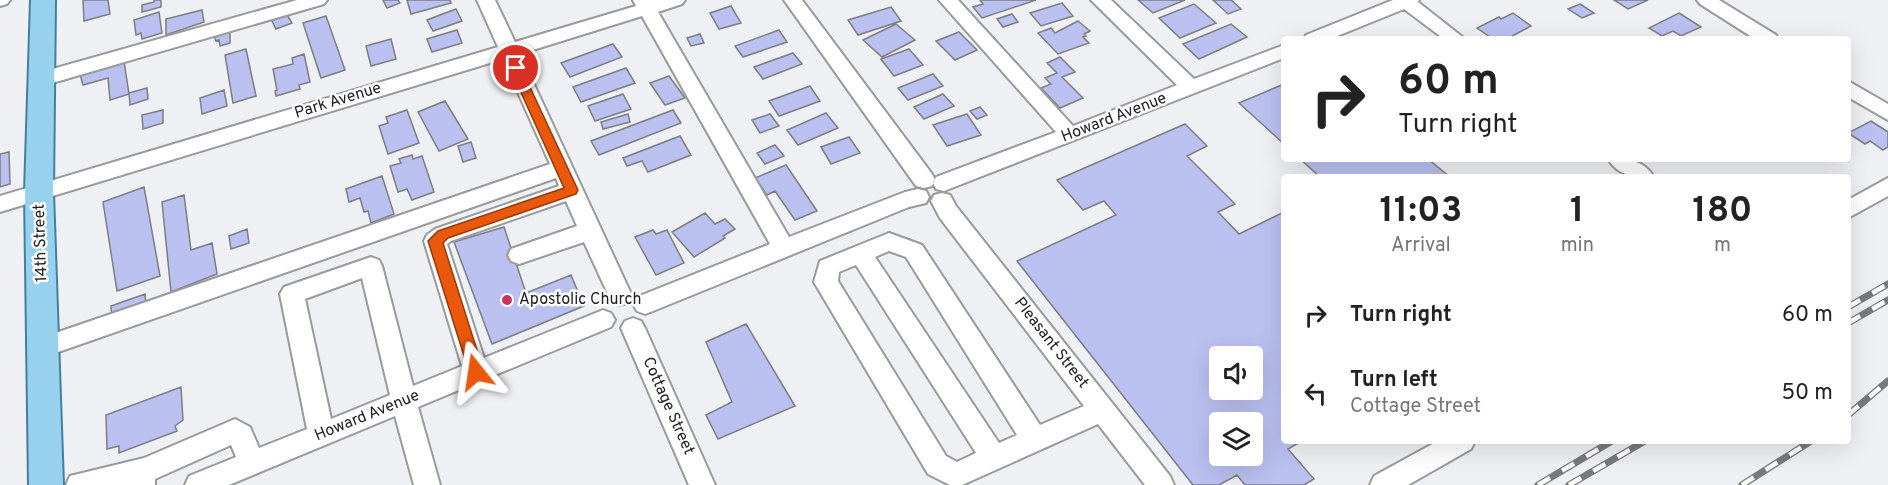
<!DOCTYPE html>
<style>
:root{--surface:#fff;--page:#f2f2f2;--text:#222;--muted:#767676}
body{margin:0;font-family:Overpass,sans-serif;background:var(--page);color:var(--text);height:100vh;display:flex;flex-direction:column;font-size:22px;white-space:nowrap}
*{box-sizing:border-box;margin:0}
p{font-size:20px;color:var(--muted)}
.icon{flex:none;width:33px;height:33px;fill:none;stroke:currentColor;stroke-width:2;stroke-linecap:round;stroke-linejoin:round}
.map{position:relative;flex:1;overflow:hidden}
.details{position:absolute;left:1281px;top:174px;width:570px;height:270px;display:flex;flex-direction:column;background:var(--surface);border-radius:6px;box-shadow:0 6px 24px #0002}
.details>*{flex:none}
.top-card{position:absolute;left:1281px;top:36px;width:570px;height:126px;border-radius:6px;box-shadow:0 6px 24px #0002;background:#fff;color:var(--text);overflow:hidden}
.buttons{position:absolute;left:1209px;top:346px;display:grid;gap:12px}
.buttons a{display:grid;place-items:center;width:54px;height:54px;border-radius:6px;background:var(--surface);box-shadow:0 6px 24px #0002;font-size:30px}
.pin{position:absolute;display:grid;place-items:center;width:51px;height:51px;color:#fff;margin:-26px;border:3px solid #fff;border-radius:50%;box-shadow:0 2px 6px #0007}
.me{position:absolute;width:66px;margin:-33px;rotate:345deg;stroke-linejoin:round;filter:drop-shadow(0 0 4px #0008)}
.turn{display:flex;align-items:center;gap:21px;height:126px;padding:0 18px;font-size:27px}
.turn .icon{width:78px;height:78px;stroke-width:2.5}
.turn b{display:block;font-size:42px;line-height:51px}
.eta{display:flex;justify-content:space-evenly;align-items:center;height:102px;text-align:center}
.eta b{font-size:36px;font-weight:700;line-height:42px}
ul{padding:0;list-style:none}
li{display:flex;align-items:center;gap:18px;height:78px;padding:0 18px}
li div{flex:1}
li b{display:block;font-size:22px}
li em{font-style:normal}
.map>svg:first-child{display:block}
.building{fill:#bac0f0;stroke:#7d7e81;stroke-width:1.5;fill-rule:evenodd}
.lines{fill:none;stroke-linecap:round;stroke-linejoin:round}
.minor-casing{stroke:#989a9c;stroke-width:4}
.major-casing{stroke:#4280a0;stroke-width:4}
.minor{fill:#fff;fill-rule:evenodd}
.major{fill:#98d1ee;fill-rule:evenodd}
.rail-casing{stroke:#77797a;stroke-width:7}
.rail{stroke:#fff;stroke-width:4.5;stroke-dasharray:14;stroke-linecap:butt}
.route{fill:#ea580c;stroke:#983908;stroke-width:1.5}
.poi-dot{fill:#c6375d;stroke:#fff;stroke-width:2}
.labels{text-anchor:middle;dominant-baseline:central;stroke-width:5;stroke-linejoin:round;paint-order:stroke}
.street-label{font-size:16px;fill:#212223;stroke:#fff}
.poi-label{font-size:16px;fill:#212223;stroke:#fff;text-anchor:start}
</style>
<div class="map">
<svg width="1888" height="485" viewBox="0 0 1888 485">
<rect width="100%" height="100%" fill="#eef0f3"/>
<path class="building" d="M83,0H108L110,14L84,21Z
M154,0H161V7L142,12V5L154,2Z
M383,0H398L400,3L387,8Z
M407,0H450L451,3L411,14Z
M980,0H1036L982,18L973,7L983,4Z
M1138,0H1185L1153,13Z
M1213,0H1231L1241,9L1228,14Z
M1614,0H1648L1628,9Z
M1062,3L1073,16L1041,26L1030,13Z
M1194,4L1216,23L1180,38L1159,18Z
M1580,4L1594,13L1582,18L1568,9Z
M731,6L741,23L719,29L710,13Z
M891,7L901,21L858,35L848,20Z
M456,9L462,21L433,31L427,20Z
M202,10L204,22L166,35V19Z
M159,12L162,33L142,39L141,33L136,35L134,20Z
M286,13L292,23L276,29L271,19Z
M1513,13L1531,26L1507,39H1493L1477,28L1499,17L1501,19Z
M1679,13L1701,27L1681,36L1673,31L1662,36L1649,28Z
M1012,14L1018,22L1003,27L997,19Z
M326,16L345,70L321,78L303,23Z
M1078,21L1090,31L1084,34L1086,36L1083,37L1089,43L1058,54L1038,33L1051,28L1055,33Z
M896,24L915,40L882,57L863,40Z
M1231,24L1247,37L1199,59L1183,44Z
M457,30L462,43L432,52L427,39Z
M779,30L787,42L743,57L735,46Z
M230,31V43L220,46L219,40L216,41L214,36Z
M959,32L977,50L955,60L936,41Z
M700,34L704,43L691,46L687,38Z
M391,39L396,59L371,66L366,46Z
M613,44L622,57L570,77L561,63Z
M246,49L256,96L233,103L225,55Z
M909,49L923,65L894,76L881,59Z
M793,53L802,64L763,79L754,67Z
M304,54L310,82L299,85L300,89L276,96L275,91L277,90L273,69L293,64L292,58Z
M1060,57L1075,72L1062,77L1083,98L1060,108L1041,88L1051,84L1045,78L1057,73L1047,63Z
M124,61L129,94L110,100L108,78L83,85L80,74Z
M626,68L635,83L581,102L573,87Z
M933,74L943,86L908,100L898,88Z
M669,76L685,98L665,105L650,83Z
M1284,84V144L1239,103Z
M810,86L820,101L779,116L769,101Z
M147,88L148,99L130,105L129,93Z
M224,90L227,106L202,114L200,98Z
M623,94L631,109L595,121L588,106Z
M943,94L954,106L924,119L914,107Z
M445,101L468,139L439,151L418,112Z
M980,107L987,115L977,119L970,111Z
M163,110V123L143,129L142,115Z
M407,110L419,143L388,154L379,126L388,123L386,117Z
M673,110L681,123L599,155L591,141Z
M826,113L838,128L798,145L787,130Z
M628,114L630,122L603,129L601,122Z
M770,114L779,126L760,133L752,120Z
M967,114L981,135L947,146L933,125Z
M1871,121L1888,132V147L1883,150L1870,141L1865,144L1848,133Z
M1185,124L1207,146L1187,156L1235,204L1218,212L1239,234L1284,212V441H1302L1288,449L1314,479L1304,485H1245L1237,475L1219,485H1193L1017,261L1116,215L1104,201L1083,210L1057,180ZM1220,357H1252V390H1220ZM1220,423H1252V456H1220Z
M680,136L691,155L648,172L642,161L627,166L623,158Z
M849,137L860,153L831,164L821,147Z
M471,142L476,158L463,162L458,146Z
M775,145L784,156L765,164L757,153Z
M9,152L10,184L0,187V154Z
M412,155L413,159L422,156L434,192L412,200L407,189L398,192L390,166L401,163L399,159Z
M1300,159H1428L1450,177H1320Z
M786,165L817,211L795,220L775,191L767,195L755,178Z
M382,176L394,214L371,223L368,211L364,212L360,198L349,202L346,189Z
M144,187L160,276L117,291L103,202Z
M184,195L191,250L212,243L217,274L171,292L162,202Z
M705,213L715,224L725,219L735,229L723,236L725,238L694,257L672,232Z
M504,227L526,293L571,275L584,306L492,344L454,242Z
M247,229L249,243L231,249L229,236Z
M653,230L656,234L667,230L684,263L656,275L635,237Z
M145,294L146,306L112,319L111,306Z
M746,324L795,406L718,439L706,415L732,402L706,342Z
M181,387L183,420L175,426L177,431L119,453V446L107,449L106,415Z"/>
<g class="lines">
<g class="minor-casing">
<path id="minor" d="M0,0H10L7,4L0,6Z
M297,0H327L324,4L42,86L35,84L32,79L35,74Z
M477,0H495L515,42L636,6L633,0H685L682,4L658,12L789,237L905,192L918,189L926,191L929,197L926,203L909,207L653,311L645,314L637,311L633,304L637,297L770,244L642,16L520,54L632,296L628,303L620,305L612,303L584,242L519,264L511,261L508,255L511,249L577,226L566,201L451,241L447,244L484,358L603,310L611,313L615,320L611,327L418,407L440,485H414L395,416L229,485H185L189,476L236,457L231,445L155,479V485H66L70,476L144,458L235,419L250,427L259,448L307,429L280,294L284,287L371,257L379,260L382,266L413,386L462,366L424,241L427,235L435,229L559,186L556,178L44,357L35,354L32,347L35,340L550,164L503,59L0,212V196L498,47ZM362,278L390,395L331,419L305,299Z
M784,0H802L932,174L935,180L932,186L924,188L916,186Z
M939,0H958L1073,126L1177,85L1091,0H1111L1194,79L1284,45V58L944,191L936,189L933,183L936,177L1056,132Z
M1393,0H1419L1418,2L1465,39H1444L1404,9L1330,39H1304L1306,35Z
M1697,0H1719L1776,35L1778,39H1755L1700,4Z
M1848,81L1888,104V120L1848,97Z
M1608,159C1627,159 1643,159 1654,177C1635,177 1619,177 1608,159Z
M1888,178V196L1848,218V200Z
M942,193L950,195L956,206L1170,476L1174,485H1145L1098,424L962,485H950L928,474L814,282L820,261L889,233L922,245L1040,425L1084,406L940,218L931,201L934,195ZM889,251L906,257L1017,435L999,443L875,257ZM856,265L976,453L957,462L946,456L838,281L839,272Z
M633,318L641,321L645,328L715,485H689L621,328L625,321Z
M1438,441H1475L1471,449L1408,485H1370L1374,476Z"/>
</g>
<g class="major-casing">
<path id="major" d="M31,0H55L53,192L63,485H29L25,192Z"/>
</g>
<use href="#minor" class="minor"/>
<use href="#major" class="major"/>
<g class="rail-casing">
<path id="rail" d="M1848,307L1888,284
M1848,323L1888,300
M1848,415L1888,381
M1538,485L1612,441
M1569,485L1645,441
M1742,485L1811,441"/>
</g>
<use href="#rail" class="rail"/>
</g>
<path class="route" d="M516,64L521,68L578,190L576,194L448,238L443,243L484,372L481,376L476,378L471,376L469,372L428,241L438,231L564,188L510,68Z"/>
<circle class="poi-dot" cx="507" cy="300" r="6"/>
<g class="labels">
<g class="street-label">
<text transform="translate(338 101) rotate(-17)">Park Avenue</text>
<text transform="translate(1114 118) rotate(-21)">Howard Avenue</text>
<text transform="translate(41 243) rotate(-92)">14th Street</text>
<text transform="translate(1051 343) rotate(52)">Pleasant Street</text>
<text transform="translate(668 406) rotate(66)">Cottage Street</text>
<text transform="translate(367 416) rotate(-22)">Howard Avenue</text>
</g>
<g class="poi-label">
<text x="519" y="300">Apostolic Church</text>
</g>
</g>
</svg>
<div class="buttons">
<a><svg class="icon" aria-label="sound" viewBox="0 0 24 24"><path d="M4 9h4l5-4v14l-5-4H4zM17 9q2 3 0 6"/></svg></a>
<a><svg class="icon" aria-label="layers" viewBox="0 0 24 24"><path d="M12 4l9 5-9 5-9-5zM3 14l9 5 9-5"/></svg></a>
</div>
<div class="pin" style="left:516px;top:68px;background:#d93025"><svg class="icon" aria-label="arrive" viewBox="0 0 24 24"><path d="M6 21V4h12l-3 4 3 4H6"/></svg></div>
<svg class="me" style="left:476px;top:372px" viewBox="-20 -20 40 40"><path d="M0-17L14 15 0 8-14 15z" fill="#ea580c" stroke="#fff" stroke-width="4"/></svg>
<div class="top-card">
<div class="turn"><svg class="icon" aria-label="right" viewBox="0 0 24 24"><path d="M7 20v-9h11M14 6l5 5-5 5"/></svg><div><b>60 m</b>Turn right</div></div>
</div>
<section class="details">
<div class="eta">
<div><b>11:03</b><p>Arrival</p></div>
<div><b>1</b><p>min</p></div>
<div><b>180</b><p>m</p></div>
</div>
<ul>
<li><svg class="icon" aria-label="right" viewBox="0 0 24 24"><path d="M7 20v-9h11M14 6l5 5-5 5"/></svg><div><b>Turn right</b></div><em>60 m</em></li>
<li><svg class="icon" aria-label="left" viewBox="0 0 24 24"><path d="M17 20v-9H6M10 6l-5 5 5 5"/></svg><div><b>Turn left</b><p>Cottage Street</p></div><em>50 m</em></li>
</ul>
</section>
</div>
